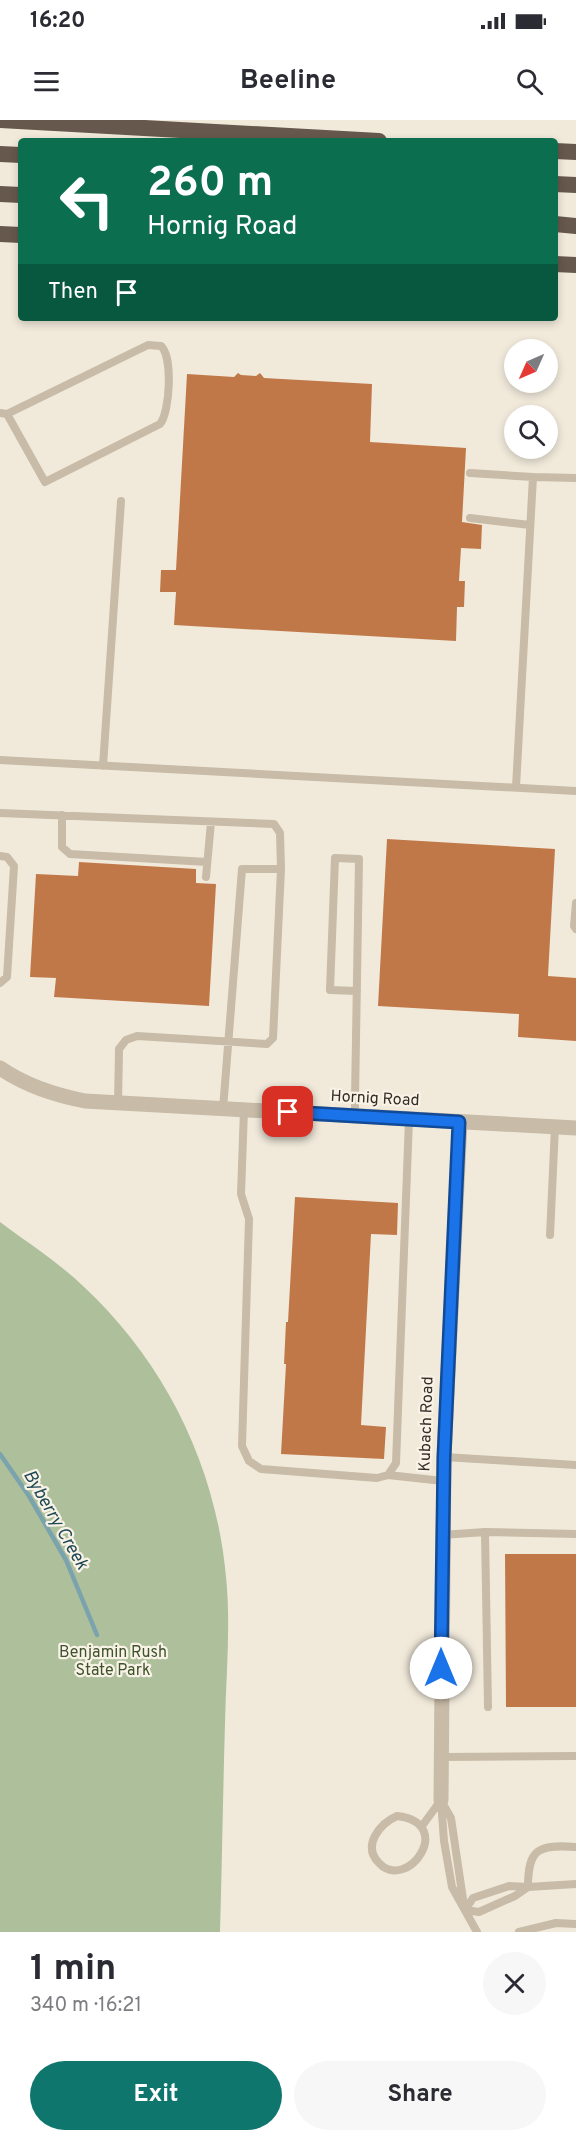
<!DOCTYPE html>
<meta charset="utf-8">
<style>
:root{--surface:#fff;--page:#f7f7f7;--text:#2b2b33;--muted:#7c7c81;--accent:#0f766e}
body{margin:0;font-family:Overpass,sans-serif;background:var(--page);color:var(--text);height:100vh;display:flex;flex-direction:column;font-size:22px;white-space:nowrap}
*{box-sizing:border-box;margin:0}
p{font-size:20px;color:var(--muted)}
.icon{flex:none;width:33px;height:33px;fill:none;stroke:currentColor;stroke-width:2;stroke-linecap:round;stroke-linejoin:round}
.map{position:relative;height:1812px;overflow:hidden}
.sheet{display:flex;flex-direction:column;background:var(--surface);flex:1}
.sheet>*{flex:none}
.hud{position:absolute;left:18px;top:18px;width:540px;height:183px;border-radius:6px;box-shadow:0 3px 9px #0003;background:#0b6e4f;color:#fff;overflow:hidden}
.needle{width:39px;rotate:225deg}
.fabs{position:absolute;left:504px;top:219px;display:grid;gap:12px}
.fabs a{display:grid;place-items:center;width:54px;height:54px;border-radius:50%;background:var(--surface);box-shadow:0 3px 9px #0003;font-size:30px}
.pin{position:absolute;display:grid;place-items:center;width:51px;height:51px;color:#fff;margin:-26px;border-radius:12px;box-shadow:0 3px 9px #0006}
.me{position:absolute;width:66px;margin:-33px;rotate:0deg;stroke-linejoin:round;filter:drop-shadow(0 0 4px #0008)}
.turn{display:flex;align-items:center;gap:21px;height:126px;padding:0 30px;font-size:27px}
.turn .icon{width:78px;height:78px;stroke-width:2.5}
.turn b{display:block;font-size:42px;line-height:51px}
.then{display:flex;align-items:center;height:57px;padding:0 30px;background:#0003;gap:12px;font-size:22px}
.round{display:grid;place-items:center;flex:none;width:63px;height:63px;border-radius:32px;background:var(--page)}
.summary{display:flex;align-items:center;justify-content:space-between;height:102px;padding:0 30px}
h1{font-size:36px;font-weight:700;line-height:45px}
.primary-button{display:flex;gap:12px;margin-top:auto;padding:12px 30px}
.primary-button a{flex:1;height:69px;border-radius:36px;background:var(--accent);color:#fff;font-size:24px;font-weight:700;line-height:69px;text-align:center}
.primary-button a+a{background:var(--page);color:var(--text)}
.status{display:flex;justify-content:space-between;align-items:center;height:42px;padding:0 30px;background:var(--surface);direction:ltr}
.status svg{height:16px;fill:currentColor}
header{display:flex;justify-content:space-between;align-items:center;height:78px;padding:0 30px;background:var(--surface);font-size:27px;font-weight:700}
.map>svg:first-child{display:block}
.green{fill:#adbf9b}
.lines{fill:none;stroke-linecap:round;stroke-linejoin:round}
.stream{stroke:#7ba3ad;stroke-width:4.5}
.building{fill:#c17848}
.service{stroke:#c8bba7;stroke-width:8}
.minor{stroke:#c8bba7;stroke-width:15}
.trunk{stroke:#66584c;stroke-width:16}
.route-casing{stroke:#114b97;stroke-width:15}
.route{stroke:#1a73e8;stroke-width:10}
.labels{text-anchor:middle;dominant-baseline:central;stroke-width:4.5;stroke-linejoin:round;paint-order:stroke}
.street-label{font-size:16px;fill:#352e27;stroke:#f9f3e7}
.park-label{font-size:16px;fill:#3e522c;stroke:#f9f3e7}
.water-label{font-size:18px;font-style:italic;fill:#1e4955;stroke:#f9f3e7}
</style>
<div class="status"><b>16:20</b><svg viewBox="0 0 49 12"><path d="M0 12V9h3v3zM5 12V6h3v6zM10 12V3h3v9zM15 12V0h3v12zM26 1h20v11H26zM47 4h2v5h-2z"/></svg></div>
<header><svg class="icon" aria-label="menu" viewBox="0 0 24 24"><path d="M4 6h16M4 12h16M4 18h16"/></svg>Beeline<svg class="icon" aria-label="search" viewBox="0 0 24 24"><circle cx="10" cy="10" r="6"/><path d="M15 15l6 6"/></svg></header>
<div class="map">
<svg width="576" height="1812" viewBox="0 0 576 1812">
<rect width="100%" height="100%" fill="#f1eadb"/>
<path class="green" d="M0,1102C28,1123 58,1142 83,1166C165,1242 216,1346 226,1457C231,1505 226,1555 225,1603C223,1673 222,1742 220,1812H0Z"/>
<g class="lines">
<path class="stream" d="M0,1334L29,1376L66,1440L97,1515"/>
</g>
<path class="building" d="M238,253L241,255L256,256L260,253L264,258L372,264L370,322L466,328L462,402L482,405L481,429L461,428L459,461H465L464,487H457L456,521L174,505L176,472H160L161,450H176L187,254L234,257Z
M387,719L555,729L548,856L576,858V921L518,917L519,894L378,886Z
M79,742L196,749V763L216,764L209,886L54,877L56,858L30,857L36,754L78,756Z
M295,1077L398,1083L397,1115L371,1114L361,1305L386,1307L384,1339L281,1334L286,1244H284L286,1202H288Z
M505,1434H576V1587H506Z"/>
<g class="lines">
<path class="service" d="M0,293L7,294L148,225L161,226C173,237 170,292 160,304L45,362L7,294
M470,353L533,357
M470,398L530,405
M0,640L576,671
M103,646L121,381
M516,667L533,357L576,358
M0,693L274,704L280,713L281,749H242L223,989
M62,695V727L70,734L207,742
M0,736L7,737L14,746L7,857L0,863
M206,757L211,702
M576,783L574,806L576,809
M118,983L119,929L126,920L137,916L267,924L273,918L281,749
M244,990L241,1074L249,1099L242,1326L249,1341L261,1349L377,1358L388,1355L396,1343L409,999
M355,996V979L359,739L335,738L330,870L357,871
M550,1115L555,1007
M444,1337L576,1345
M388,1355L443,1361
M485,1412L488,1587
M442,1415L485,1412L576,1414
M441,1637L576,1636
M441,1680L444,1721L452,1767L477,1812
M443,1684L451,1698L464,1786
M397,1696C457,1703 407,1773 379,1743C362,1726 379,1704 397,1696Z
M422,1706L441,1680
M576,1727C538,1724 528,1729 528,1767L576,1764
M509,1766L528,1767L515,1776L479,1792L465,1790L473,1778Z
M519,1812L556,1803L576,1804"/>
<path class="minor" d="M0,948C26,966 54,975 85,981L576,1008
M441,1680L444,1337L460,1002"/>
<path class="trunk" d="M0,0L379,21
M555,31L576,32
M0,34L21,35
M555,64L576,65
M0,74L21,75
M555,104L576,106
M0,114L21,115
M555,144L576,145"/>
</g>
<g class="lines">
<g class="route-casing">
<path id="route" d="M288,992L459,1002L444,1337L441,1548"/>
</g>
<use href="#route" class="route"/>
</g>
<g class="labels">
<g class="street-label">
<text transform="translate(375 979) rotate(3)">Hornig Road</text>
<text transform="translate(427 1304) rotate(-88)">Kubach Road</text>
</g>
<g class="park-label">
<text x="113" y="1533">Benjamin Rush<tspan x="113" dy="18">State Park</tspan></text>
</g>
<g class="water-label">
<text transform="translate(55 1400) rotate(60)">Byberry Creek</text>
</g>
</g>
</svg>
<div class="fabs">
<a><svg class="needle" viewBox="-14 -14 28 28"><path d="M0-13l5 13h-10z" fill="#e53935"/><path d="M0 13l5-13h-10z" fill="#7c7c81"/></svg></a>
<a><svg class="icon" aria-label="search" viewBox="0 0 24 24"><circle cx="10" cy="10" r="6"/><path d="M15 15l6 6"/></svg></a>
</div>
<div class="pin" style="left:288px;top:992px;background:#d93025"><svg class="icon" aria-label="arrive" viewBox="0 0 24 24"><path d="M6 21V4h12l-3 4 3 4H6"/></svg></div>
<svg class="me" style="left:441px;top:1548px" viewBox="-20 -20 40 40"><circle r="19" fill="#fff"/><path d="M0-13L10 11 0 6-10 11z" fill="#1a73e8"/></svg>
<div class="hud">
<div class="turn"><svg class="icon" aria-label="left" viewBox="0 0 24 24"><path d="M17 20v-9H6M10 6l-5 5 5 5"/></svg><div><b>260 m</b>Hornig Road</div></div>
<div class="then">Then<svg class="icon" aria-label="arrive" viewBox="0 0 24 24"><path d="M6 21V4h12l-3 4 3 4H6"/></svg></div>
</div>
</div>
<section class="sheet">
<div class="summary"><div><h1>1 min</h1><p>340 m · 16:21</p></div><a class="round"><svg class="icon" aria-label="close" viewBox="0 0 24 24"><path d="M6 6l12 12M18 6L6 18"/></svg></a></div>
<div class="primary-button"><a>Exit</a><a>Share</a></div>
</section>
